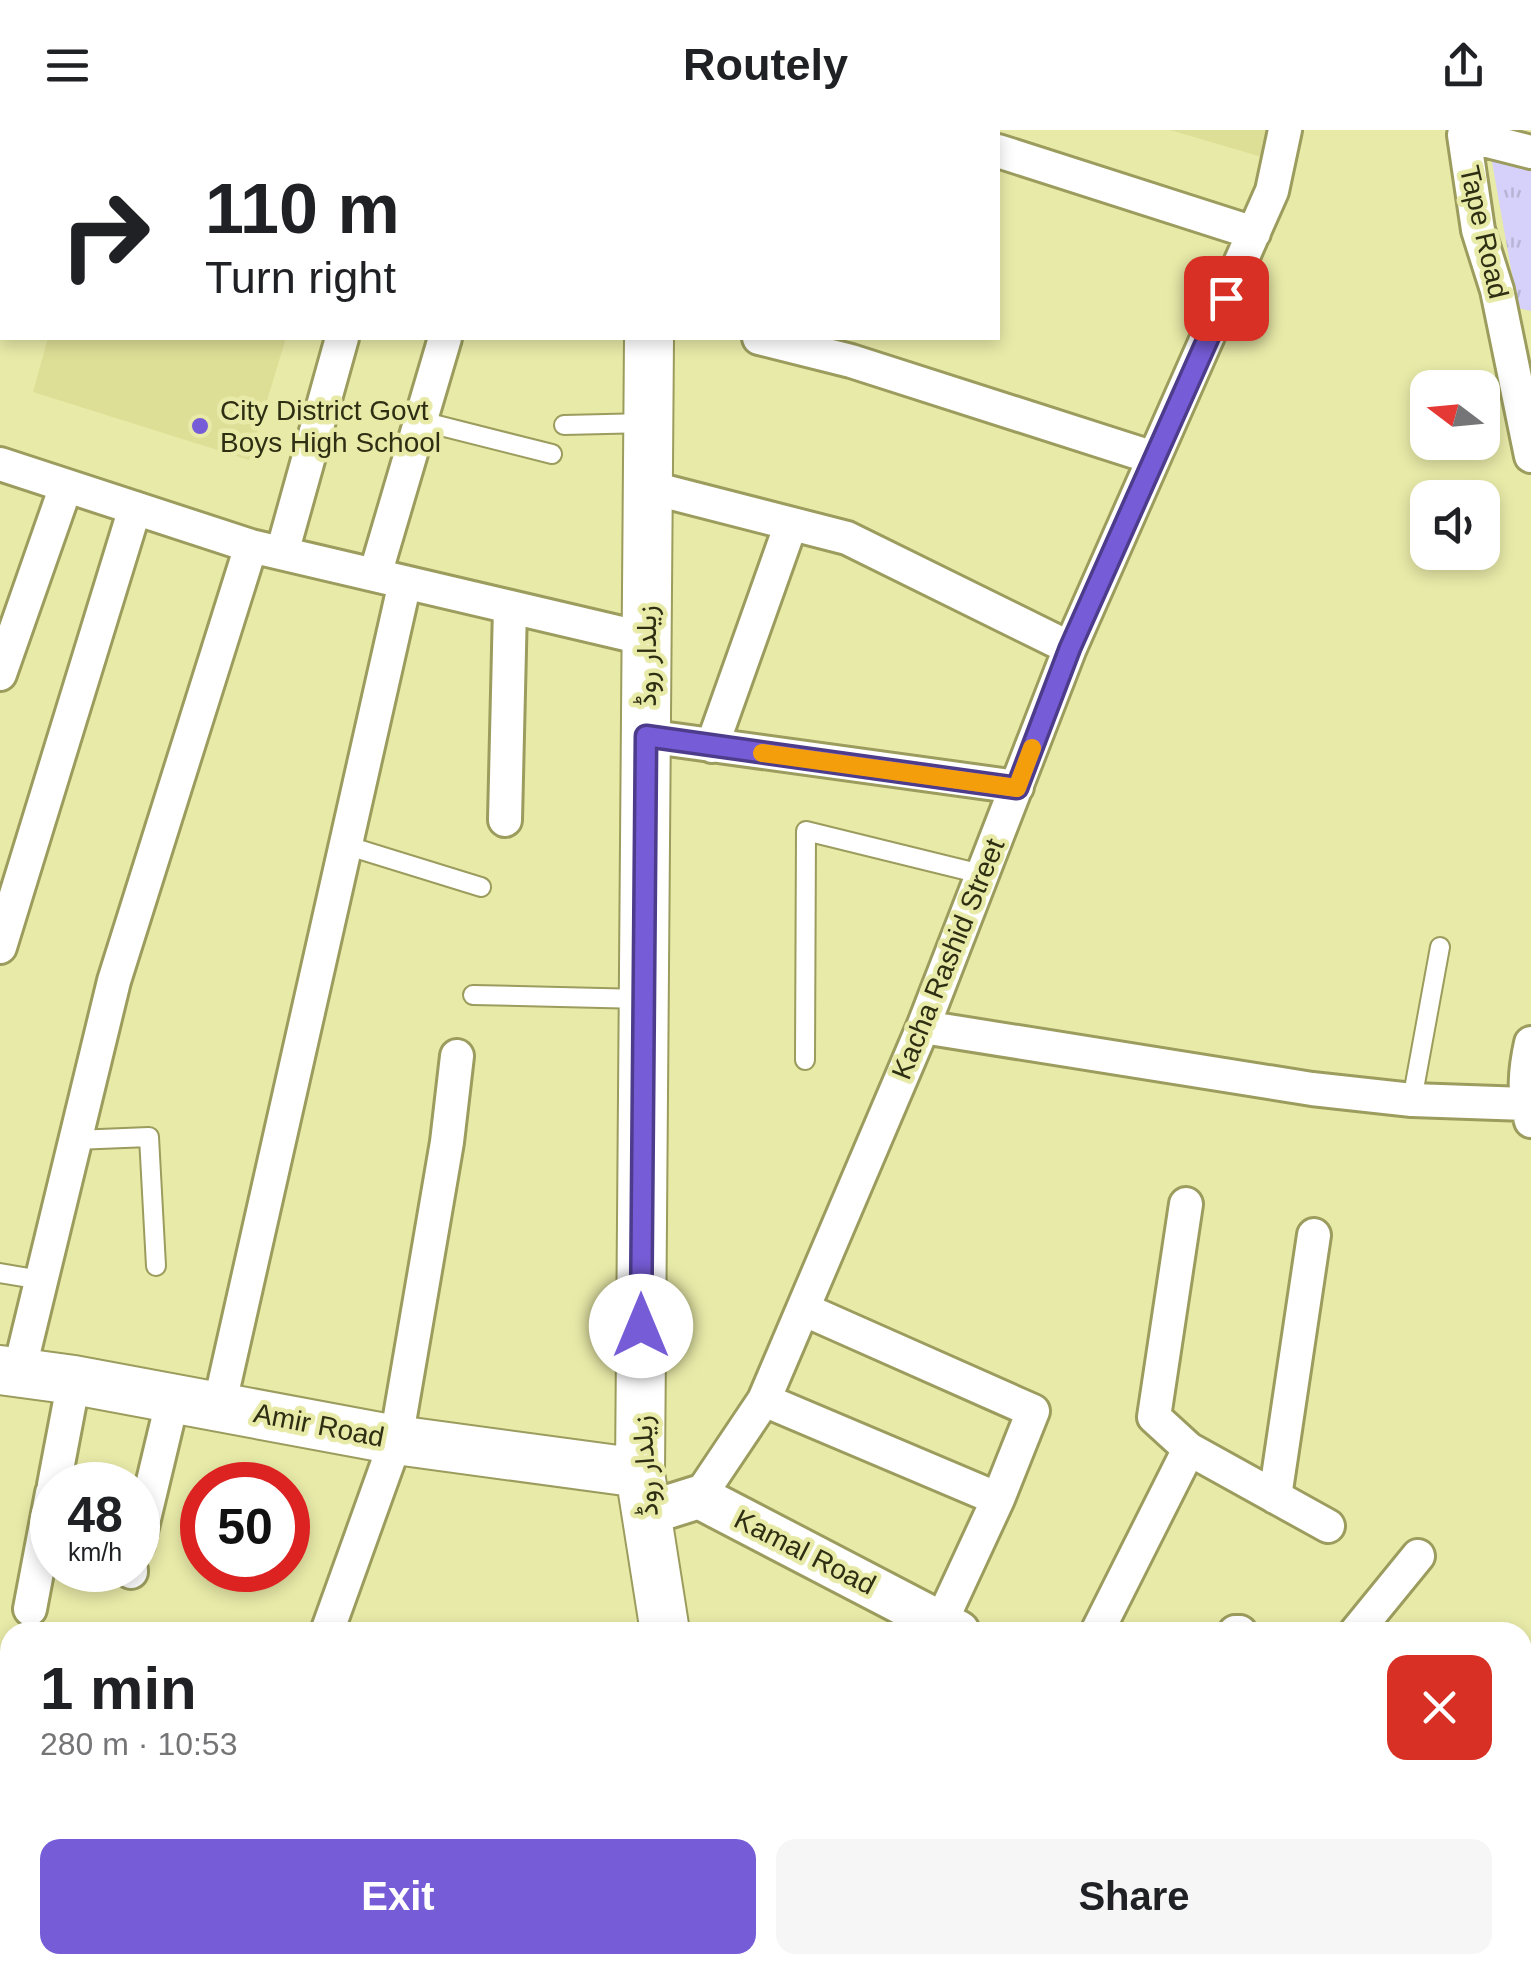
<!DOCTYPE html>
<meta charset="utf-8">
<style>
:root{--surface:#fff;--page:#f6f6f6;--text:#202124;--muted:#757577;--accent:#765cd6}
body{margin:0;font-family:Helvetica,Vazirmatn,sans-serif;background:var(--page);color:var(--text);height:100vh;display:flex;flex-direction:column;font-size:38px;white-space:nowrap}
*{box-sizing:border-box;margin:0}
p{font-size:32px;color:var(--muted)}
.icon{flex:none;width:55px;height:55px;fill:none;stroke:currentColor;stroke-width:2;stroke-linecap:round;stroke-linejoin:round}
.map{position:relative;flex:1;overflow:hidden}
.details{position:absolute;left:0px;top:1492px;width:1532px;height:352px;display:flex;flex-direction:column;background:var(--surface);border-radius:30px 30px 0 0;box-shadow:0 5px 15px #0003}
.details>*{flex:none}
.hud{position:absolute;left:0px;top:0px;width:1000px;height:210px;box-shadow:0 5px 15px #0003;background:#fff;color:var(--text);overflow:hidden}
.needle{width:65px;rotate:286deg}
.controls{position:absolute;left:1410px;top:240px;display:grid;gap:20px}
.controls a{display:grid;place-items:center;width:90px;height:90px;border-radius:20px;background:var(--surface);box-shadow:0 5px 15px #0003;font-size:50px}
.speed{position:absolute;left:30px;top:1332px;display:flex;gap:20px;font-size:50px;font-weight:700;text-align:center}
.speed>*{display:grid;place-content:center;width:130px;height:130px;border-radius:50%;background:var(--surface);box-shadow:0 5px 15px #0003;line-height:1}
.speed small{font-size:25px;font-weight:400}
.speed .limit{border:15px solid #d22;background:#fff;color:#111}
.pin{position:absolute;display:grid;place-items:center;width:85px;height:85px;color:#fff;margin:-42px;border-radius:20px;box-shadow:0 5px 15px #0006}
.me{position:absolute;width:110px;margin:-55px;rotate:0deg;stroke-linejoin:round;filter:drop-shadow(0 0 8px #0008)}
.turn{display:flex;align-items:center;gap:35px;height:210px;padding:0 40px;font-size:45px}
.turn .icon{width:130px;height:130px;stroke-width:2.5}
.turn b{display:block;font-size:70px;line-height:85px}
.round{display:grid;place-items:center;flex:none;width:105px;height:105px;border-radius:20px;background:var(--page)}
.overview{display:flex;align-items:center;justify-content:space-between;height:170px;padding:0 40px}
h1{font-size:60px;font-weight:700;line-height:75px}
.cta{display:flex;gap:20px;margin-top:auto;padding:20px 40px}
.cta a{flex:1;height:115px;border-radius:20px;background:var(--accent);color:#fff;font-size:40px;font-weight:700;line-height:115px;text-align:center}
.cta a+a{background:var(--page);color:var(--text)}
header{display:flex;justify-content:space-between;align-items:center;height:130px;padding:0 40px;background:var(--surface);font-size:45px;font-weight:700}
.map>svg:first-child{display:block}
.built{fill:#dedf96}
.grass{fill:url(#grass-tufts)}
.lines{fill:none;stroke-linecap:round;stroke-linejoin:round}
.service-casing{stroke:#9b9c5d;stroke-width:22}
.minor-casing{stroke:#9b9c5d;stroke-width:38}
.tertiary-casing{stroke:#9b9c5d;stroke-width:48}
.secondary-casing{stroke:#9b9c5d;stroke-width:52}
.service{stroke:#fff;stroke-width:18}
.minor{stroke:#fff;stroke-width:32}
.tertiary{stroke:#fff;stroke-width:42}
.secondary{stroke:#fff;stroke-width:48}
.route-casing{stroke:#4d3c8b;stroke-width:25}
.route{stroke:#765cd6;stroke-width:18}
.slow{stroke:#f59e0b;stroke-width:18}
.poi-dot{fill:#765cd6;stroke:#e8eaa8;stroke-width:4}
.labels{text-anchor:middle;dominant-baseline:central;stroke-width:9;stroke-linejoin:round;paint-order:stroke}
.street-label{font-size:28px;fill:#2e2e13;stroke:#e8eaa8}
.poi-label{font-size:28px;fill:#2e2e13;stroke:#e8eaa8;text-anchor:start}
</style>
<header><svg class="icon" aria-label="menu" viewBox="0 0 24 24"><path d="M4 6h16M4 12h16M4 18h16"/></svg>Routely<svg class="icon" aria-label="share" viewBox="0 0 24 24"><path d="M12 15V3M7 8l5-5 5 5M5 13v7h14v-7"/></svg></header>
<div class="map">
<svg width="1531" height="1843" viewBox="0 0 1531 1843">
<defs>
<pattern id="grass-tufts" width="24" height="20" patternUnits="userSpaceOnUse" patternTransform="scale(2.5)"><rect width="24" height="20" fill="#d5d1fa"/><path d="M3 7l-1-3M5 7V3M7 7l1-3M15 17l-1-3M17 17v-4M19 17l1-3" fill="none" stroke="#b7b4d5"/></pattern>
</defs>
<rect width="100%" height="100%" fill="#e8eaa8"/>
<path class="built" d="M172,0H505L168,2Z
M1170,0H1285L1279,32Z
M48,208H286L249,330L33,262Z"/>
<path class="grass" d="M1490,21L1531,32V181L1518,178Z"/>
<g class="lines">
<g class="service-casing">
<path id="service" d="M421,291L552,324
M564,295L648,293
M345,715L481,757
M473,865L643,869
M805,930L806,701L981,744
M1412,970L1440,817
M75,1010L149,1007L156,1136
M0,1143L41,1150"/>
</g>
<g class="minor-casing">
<path id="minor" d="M506,2L507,0
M998,21L1254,103
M1531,22L1464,5L1478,100L1497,160L1531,326
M759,208L851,231L1154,328
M0,334L251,416L647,509
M648,357L847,408L1070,518
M282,423L342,208
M375,445L445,208
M0,544L66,356
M646,606L1017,657
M712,616L791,394
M505,690L510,477
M0,817L135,378
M923,897L1312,959L1412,970L1526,974
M1531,913C1525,940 1523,964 1531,991
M1186,1074L1154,1287L1189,1319
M803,1179L1033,1281L998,1369L941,1492
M19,1242L114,851L251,416
M764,1270L998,1369
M219,1277L405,452
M54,1355L74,1250
M699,1367L764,1270L923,897L1070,518L1272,61L1285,0
M1275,1367L1314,1105
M138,1414L173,1268
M131,1442V1440
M30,1479L52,1363
M327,1502L396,1310L447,1012L457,926
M1097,1502L1189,1319L1328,1396
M1235,1502H1240
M1356,1502L1418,1426
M0,1589L10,1593
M0,1743L10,1718
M209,1843L213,1835
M443,1843L452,1835
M1242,1843L1252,1835"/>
</g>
<g class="tertiary-casing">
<path id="tertiary" d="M168,2L172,0
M0,88H2
M648,1383L699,1367L958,1502
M1205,1835L1209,1843"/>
</g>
<g class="secondary-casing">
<path id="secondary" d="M650,2V0
M649,208L640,1343L665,1502
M0,1240L74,1250L396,1310L640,1343
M832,1835L837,1843"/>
</g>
<use href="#service" class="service"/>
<use href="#minor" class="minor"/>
<use href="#tertiary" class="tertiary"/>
<use href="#secondary" class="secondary"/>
</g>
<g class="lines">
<g class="route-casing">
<path id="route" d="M641,1196L646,606L1017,658L1070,518L1226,168"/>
</g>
<use href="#route" class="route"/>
<path class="slow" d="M762,623L1017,658L1032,618"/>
</g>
<circle class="poi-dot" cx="200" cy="296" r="10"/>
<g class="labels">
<g class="street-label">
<text transform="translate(1484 102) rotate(77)">Tape Road</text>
<text transform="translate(646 526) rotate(-90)">زیلدار روڈ</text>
<text transform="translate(948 829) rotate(-68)">Kacha Rashid Street</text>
<text transform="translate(319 1295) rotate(11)">Amir Road</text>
<text transform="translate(645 1336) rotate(-94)">زیلدار روڈ</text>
<text transform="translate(805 1422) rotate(27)">Kamal Road</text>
</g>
<g class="poi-label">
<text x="220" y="280">City District Govt<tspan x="220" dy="32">Boys High School</tspan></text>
</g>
</g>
</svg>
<div class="controls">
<a><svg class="needle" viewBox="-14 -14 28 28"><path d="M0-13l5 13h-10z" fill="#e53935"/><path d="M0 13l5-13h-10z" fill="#757577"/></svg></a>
<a><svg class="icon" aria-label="sound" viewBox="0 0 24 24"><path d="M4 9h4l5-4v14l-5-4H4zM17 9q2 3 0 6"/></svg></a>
</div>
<div class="speed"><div>48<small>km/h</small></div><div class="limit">50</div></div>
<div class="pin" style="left:1226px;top:168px;background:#d93025"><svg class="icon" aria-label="arrive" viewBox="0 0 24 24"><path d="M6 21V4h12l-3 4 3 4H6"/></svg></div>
<svg class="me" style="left:641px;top:1196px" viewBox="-20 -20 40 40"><circle r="19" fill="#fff"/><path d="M0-13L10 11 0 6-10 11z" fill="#765cd6"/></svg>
<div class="hud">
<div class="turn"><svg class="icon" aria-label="right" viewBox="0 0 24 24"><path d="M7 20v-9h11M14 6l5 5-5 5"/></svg><div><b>110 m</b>Turn right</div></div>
</div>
<section class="details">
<div class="overview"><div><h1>1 min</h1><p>280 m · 10:53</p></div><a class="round" style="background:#d93025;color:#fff"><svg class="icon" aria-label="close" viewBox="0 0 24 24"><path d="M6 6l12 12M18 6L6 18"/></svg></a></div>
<div class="cta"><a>Exit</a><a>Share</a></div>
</section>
</div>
